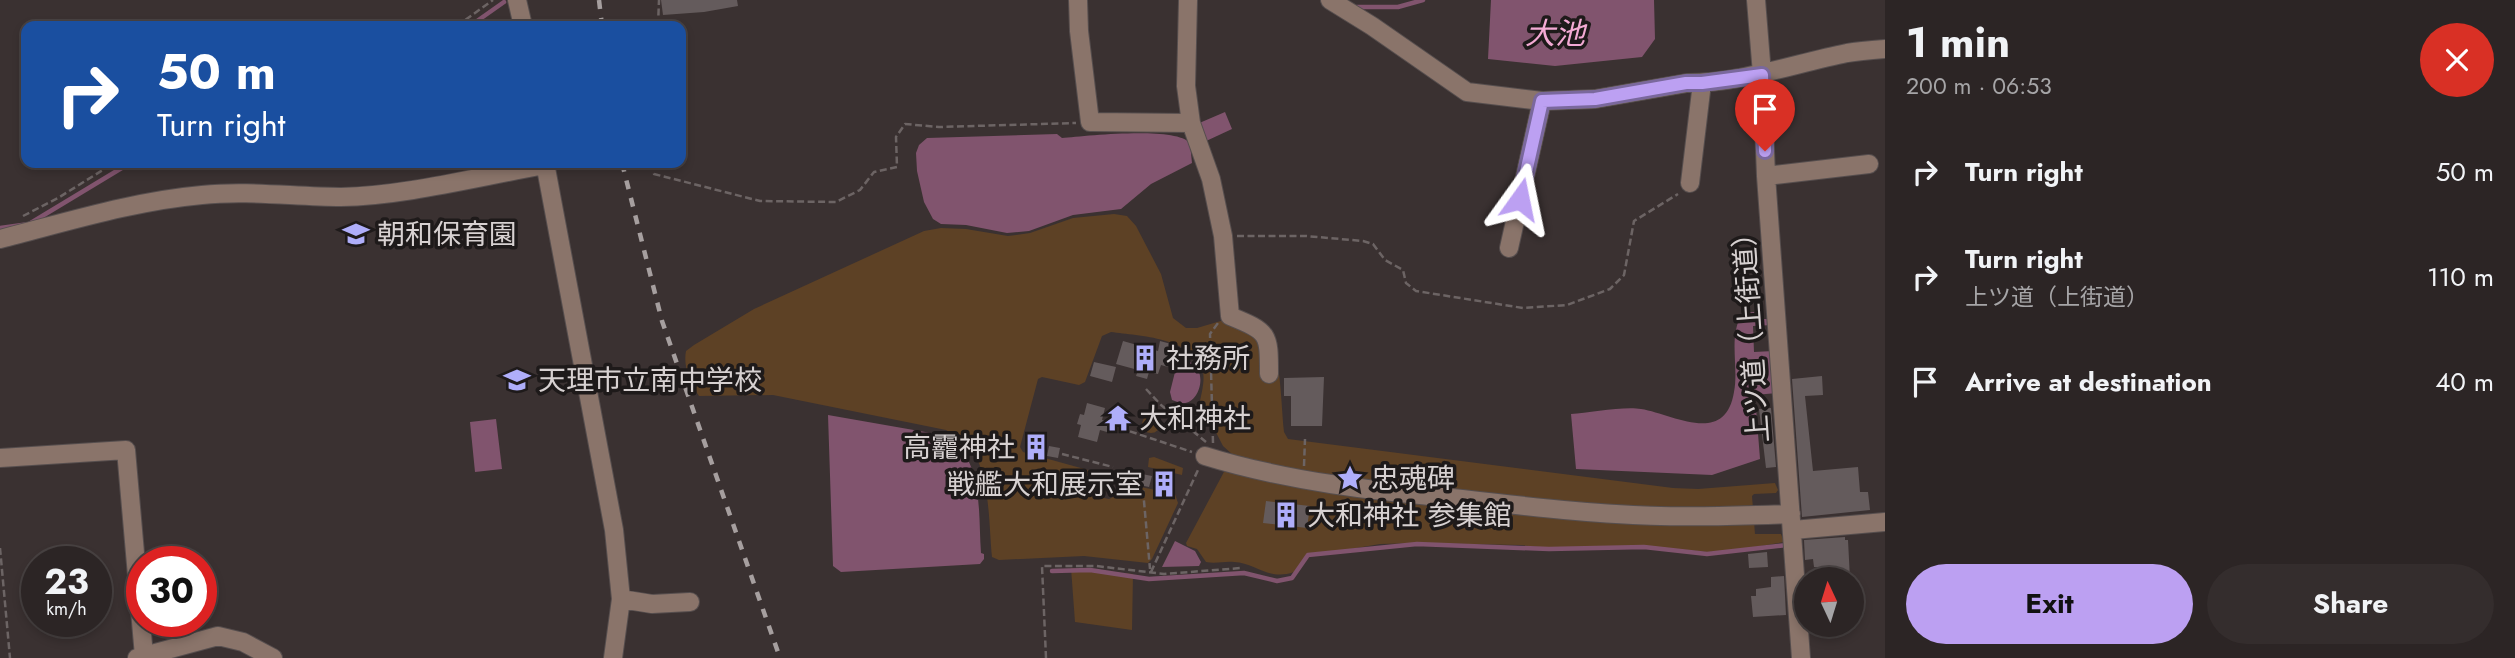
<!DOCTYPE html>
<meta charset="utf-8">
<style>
:root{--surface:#2c2525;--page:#342d2d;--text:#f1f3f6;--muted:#a6a5a7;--line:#484242;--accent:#bca0f2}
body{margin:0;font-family:Jost,"Noto Sans JP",sans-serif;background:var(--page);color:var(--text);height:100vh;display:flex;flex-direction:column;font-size:26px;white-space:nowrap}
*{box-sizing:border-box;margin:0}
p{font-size:23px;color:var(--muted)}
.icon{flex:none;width:38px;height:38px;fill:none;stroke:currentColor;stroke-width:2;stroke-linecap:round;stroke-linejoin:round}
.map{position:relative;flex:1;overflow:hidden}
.side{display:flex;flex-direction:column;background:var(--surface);width:630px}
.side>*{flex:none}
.banner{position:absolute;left:21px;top:21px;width:665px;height:147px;border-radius:14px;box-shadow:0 4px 10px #0003,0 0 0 2px var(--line);background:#1a4fa0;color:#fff;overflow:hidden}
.needle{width:46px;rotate:356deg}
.buttons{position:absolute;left:1794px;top:567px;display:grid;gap:14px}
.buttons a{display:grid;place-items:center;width:70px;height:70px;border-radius:50%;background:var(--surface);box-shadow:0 4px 10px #0003,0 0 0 2px var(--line);font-size:35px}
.speed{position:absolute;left:21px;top:546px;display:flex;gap:14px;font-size:35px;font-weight:700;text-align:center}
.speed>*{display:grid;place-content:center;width:91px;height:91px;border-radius:50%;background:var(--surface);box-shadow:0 4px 10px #0003,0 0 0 2px var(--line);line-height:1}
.speed small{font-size:18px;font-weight:400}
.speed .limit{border:10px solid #d22;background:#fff;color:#111}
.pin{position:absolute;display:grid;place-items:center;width:60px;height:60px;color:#fff;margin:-72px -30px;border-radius:50% 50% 50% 0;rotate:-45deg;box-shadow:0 0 7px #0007}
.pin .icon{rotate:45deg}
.me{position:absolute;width:77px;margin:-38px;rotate:12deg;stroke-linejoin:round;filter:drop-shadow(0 0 5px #0008)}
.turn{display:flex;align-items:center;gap:24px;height:147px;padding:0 21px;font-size:32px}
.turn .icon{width:91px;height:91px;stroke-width:2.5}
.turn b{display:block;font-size:49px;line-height:60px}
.round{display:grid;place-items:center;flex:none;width:74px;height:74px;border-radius:37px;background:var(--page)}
.head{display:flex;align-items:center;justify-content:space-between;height:119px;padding:0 21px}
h1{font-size:42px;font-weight:700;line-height:52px}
.primary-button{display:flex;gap:14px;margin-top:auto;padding:14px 21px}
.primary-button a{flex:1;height:80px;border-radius:42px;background:var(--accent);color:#111;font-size:28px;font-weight:700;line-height:80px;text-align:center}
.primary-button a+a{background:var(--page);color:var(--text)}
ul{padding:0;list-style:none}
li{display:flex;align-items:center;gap:21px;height:105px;padding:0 21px}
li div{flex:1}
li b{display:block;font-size:26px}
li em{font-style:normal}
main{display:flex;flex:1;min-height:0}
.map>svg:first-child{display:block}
.green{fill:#5d4125}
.water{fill:#81546e}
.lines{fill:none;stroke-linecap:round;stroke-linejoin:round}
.stream{stroke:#81546e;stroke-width:4.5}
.building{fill:#645b5c}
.minor-casing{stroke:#564e4e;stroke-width:20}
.path{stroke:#6c6464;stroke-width:2.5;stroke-dasharray:7 3.5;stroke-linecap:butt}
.minor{stroke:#8a746a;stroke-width:18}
.rail{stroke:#a69f9f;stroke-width:4.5;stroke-dasharray:9 9;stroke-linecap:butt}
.route-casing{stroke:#7a689d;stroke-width:18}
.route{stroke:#bca0f2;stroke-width:12}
.labels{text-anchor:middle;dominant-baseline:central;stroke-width:7;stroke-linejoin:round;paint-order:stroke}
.poi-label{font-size:28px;fill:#d7d1d1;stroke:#1e1a1a;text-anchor:start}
.street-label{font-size:28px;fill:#d7d1d1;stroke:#1e1a1a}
.water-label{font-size:30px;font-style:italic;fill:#f3aad4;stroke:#1e1a1a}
</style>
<main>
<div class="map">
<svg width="1885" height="658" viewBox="0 0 1885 658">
<rect width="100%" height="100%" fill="#3a3131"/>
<path class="green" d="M1114,214L1127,216L1136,226L1161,274L1173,318L1186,328H1197L1241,315L1262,320C1282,353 1280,393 1284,432L1288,439L1673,488L1698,489L1775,483L1778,490L1776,493L1754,494L1752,496L1755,534H1781L1784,542L1731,551L1707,552L1644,546L1549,548L1520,545L1417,543L1380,544L1333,552L1309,553L1294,572C1268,581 1256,563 1234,562C1225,561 1216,564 1206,562L1197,549L1187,546L1186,543L1233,455L1223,446L1205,411L1199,406C1201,395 1205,382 1203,372C1194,337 1139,336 1111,332L1102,336L1085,382L1079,385L1042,377L1038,379L1020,447L1023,452L1088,470L1086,493L1089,495L1109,499L1136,486L1175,494L1178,503L1152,559L1148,563L1084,556L999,560L992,557C989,528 990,481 975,455C969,445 956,436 946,430L773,395L699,396C690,382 683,367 686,351L694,345L754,309L924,231L941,228L966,229L1008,236L1030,233L1073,218Z
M1142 424a9 9 0 1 1 18 0a9 9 0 1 1-18 0Z
M1154,457L1183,468L1182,475L1148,467L1149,458Z
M1071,568L1133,574L1132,630L1075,622Z"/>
<path class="water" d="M1491,0H1654L1655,39L1642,57L1555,66L1488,59Z
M1225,112L1232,129L1204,142L1197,124Z
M1057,134L1062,138C1086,136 1175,126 1190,143L1192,163L1151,184L1121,209L1073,215L1029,231L1007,233L966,225L941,224L933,219L924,202L917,171L916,153L919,145L927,138Z
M1754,312L1756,319H1771L1772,325L1753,326L1754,352L1773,351L1777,393L1755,395L1760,459L1712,475L1576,469L1571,414C1589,413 1624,406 1641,409C1673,414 1725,447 1734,392C1739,365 1728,339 1742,313Z
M1178,360C1212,359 1202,404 1183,403C1179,403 1176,401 1172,400L1170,392Z
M828,415L948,436C984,462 978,513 981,553L984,554V559L980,564L841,572L833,566Z
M496,419L502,469L475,472L470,422Z
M1175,541L1195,551L1201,562L1199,566L1162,567Z"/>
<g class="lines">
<path class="stream" d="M1357,7H1398L1423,0
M470,26L504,2
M0,228L29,224L130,163
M1052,571L1090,570L1149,579L1244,573L1277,581L1292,578L1308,555L1417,544L1549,549L1644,547L1707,554L1787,545"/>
</g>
<path class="building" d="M661,0H737L738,6L704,12L663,15Z
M1123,341L1158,351L1160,341L1175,345L1168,367L1161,365L1158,374L1149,372L1147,379L1136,376L1138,370L1116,364Z
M1094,362L1116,367L1112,382L1090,376Z
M1822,376L1823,395L1805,396L1813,471L1858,467L1860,492H1868L1870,510L1802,517L1792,379Z
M1324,377L1322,426H1291V396H1284V378Z
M1087,403L1105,408L1102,420L1110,422L1107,432L1100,430L1097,442L1078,437L1081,425L1077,424L1080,414L1084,415Z
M1771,408L1776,467L1766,468L1759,409Z
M1049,446L1060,448L1058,458L1047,456Z
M1137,473L1152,476L1149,487L1135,484Z
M1266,501L1310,506L1307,528L1263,523Z
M1845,537V540H1848L1850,579H1820L1818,567H1814L1813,559L1805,560L1804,540Z
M1767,552L1768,567L1749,568L1748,554Z
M1784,576L1786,615L1753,617L1751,596H1756V589L1771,587V577Z"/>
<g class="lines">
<g class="minor-casing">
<path id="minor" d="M517,0L523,26
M1078,0L1079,31L1090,122L1191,123
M1188,0L1186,86L1191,123L1211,179L1223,236L1230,316C1269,332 1269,333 1269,374
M1330,0L1372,26L1467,92L1542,101L1595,99L1687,83C1742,83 1793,64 1847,53C1859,51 1872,50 1885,49
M1756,0L1762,74L1766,176L1801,658
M545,163L614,530L621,599L613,658
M1766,176L1869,164
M1690,183L1702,83
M0,239C67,222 134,201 202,195C248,190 295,197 341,197C405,196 481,176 546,165
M1509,248L1542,101
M1205,456C1289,482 1375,491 1462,499C1513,505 1564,511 1616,514C1674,518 1733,516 1791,514
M0,458L126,450L144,656
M1793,530L1885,522
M621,599L652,604L690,602
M137,658L218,636L243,642L273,658"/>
</g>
<path class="path" d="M457,26L493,0
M658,26L659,0
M654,163V174L760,201L836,202L860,190L874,172L897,167L896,137L905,124L939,127L1076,123
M23,216L58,198L114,163
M1237,236H1306L1363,241L1373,244L1385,260L1403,270L1406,283L1416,291L1523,308L1567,305L1610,289L1624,275L1634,221L1678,194
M1146,389L1161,405L1206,442
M1120,428L1192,452
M1213,443L1210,334L1218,323
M1062,454L1113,467
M1304,466L1305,439
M1143,490L1150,569
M1352,502V507L1359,515
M1365,515H1367
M0,548L10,658
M1151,572L1198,470
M1046,658L1042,566H1096L1164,574L1241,568"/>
<use href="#minor" class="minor"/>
<path class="rail" d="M599,0L602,26
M622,163L662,321L780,658"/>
</g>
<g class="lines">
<g class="route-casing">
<path id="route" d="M1520,199L1542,101L1595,99L1686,83H1702L1762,75L1765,151"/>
</g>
<use href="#route" class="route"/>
</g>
<defs>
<g id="school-bare" transform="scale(2.1)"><path d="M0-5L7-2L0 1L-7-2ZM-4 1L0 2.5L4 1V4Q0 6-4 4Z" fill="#afaefa" stroke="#1e1a1a" stroke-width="2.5" paint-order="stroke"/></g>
<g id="building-bare" transform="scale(2.1)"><path d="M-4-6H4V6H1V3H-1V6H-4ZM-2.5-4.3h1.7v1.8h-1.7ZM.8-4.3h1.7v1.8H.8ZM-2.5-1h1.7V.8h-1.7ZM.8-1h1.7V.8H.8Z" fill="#afaefa" stroke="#1e1a1a" stroke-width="2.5" paint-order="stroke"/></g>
<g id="temple-bare" transform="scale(2.1)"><path d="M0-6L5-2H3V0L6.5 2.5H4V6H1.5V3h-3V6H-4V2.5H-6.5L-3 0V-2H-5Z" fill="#afaefa" stroke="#1e1a1a" stroke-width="2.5" paint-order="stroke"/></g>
<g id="sight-bare" transform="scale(2.1)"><path d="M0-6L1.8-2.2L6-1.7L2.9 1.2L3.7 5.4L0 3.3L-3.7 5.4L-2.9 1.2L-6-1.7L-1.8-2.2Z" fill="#afaefa" stroke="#1e1a1a" stroke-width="2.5" paint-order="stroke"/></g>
</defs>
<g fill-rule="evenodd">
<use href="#school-bare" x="356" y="234"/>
<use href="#building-bare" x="1145" y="358"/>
<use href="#school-bare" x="517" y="380"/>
<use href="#temple-bare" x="1118" y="418"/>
<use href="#building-bare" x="1036" y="447"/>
<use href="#sight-bare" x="1350" y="478"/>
<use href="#building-bare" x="1164" y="484"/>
<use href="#building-bare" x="1286" y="515"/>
</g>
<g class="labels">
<g class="poi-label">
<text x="377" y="234">朝和保育園</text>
<text x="1166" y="358">社務所</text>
<text x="538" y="380">天理市立南中学校</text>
<text x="1139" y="418">大和神社</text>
<text x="1015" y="447" text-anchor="end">高龗神社</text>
<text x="1371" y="478">忠魂碑</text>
<text x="1143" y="484" text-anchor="end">戦艦大和展示室</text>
<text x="1307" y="515">大和神社 参集館</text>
</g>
<g class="street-label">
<text transform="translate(1751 331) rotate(-94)">上ツ道（上街道）</text>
</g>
<g class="water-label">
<text x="1555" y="33">大池</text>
</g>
</g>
</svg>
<div class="buttons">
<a><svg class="needle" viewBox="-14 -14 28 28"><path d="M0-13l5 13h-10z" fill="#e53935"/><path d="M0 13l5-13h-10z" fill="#a6a5a7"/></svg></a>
</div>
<div class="speed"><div>23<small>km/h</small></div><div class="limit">30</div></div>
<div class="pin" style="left:1765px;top:151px;background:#d93025"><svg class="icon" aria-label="arrive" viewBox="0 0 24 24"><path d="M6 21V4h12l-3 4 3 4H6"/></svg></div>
<svg class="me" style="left:1520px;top:199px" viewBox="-20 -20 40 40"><path d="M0-17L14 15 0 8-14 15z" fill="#bca0f2" stroke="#fff" stroke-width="4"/></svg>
<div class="banner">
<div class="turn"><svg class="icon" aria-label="right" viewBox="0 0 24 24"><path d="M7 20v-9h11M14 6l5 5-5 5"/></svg><div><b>50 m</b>Turn right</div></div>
</div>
</div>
<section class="side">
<div class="head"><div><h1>1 min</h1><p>200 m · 06:53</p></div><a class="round" style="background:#d93025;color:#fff"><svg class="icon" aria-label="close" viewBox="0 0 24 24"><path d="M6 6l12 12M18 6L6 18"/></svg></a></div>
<ul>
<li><svg class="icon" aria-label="right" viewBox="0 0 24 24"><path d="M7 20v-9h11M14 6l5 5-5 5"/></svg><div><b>Turn right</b></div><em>50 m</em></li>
<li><svg class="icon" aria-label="right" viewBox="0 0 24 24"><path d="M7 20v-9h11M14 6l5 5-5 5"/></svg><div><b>Turn right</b><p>上ツ道（上街道）</p></div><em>110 m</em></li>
<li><svg class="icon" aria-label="arrive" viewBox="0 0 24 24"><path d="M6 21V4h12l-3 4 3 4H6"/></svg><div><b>Arrive at destination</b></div><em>40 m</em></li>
</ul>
<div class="primary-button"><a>Exit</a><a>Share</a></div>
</section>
</main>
